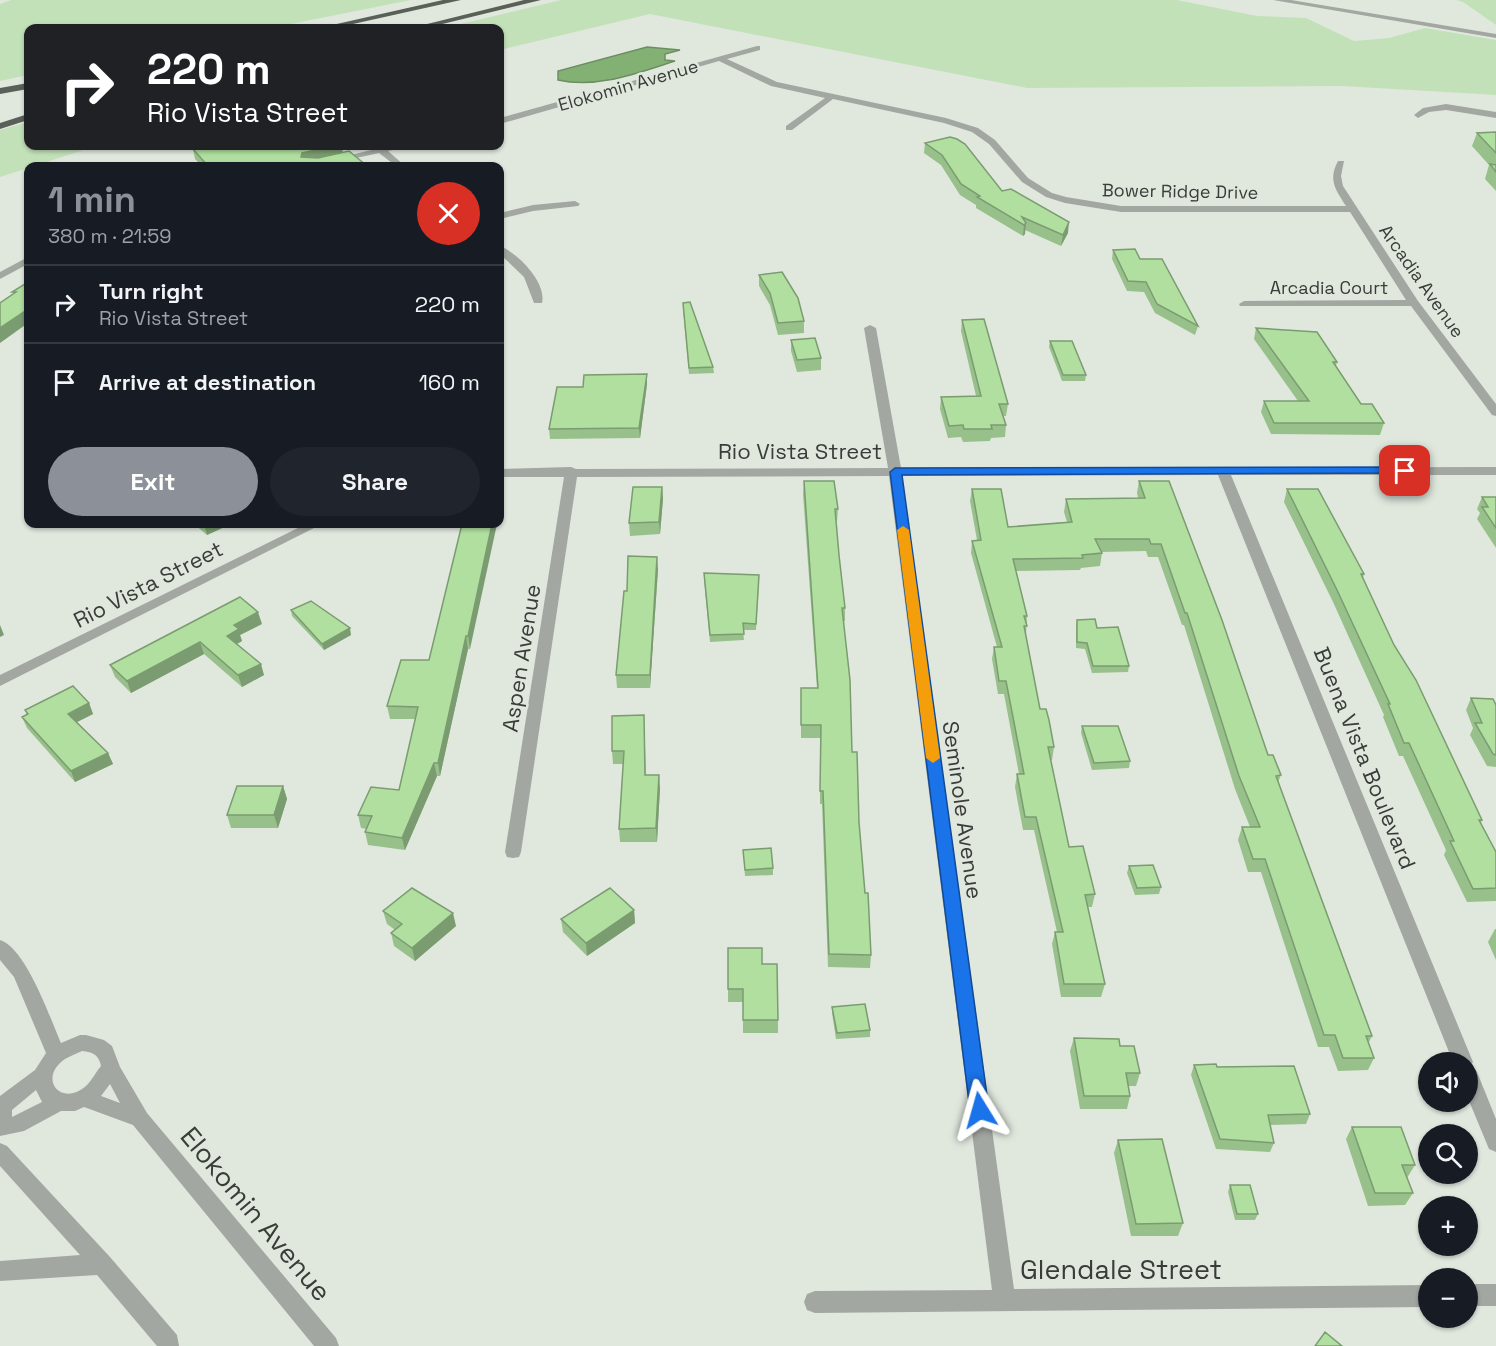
<!DOCTYPE html>
<meta charset="utf-8">
<style>
:root{--surface:#171b24;--page:#20242c;--text:#f1f3f6;--muted:#9ea1a6;--line:#363941;--accent:#8c9099}
body{margin:0;font-family:"Space Grotesk",sans-serif;background:var(--page);color:var(--text);height:100vh;display:flex;flex-direction:column;font-size:22px;white-space:nowrap}
*{box-sizing:border-box;margin:0}
p{font-size:20px;color:var(--muted)}
.icon{flex:none;width:33px;height:33px;fill:none;stroke:currentColor;stroke-width:2;stroke-linecap:round;stroke-linejoin:round}
.map{position:relative;flex:1;overflow:hidden}
.sheet{position:absolute;left:24px;top:162px;width:480px;height:366px;display:flex;flex-direction:column;background:var(--surface);border-radius:12px;box-shadow:0 2px 4px #0004}
.sheet>*{flex:none}
.top-card{position:absolute;left:24px;top:24px;width:480px;height:126px;border-radius:12px;box-shadow:0 2px 4px #0004;background:#202124;color:#fff;overflow:hidden}
.controls{position:absolute;left:1418px;top:1052px;display:grid;gap:12px}
.controls a{display:grid;place-items:center;width:60px;height:60px;border-radius:50%;background:var(--surface);box-shadow:0 2px 4px #0004;font-size:30px}
.pin{position:absolute;display:grid;place-items:center;width:51px;height:51px;color:#fff;margin:-26px;border-radius:12px;box-shadow:0 3px 9px #0006}
.me{position:absolute;width:66px;margin:-33px;rotate:352deg;stroke-linejoin:round;filter:drop-shadow(0 0 4px #0008)}
.turn{display:flex;align-items:center;gap:21px;height:126px;padding:0 24px;font-size:27px}
.turn .icon{width:78px;height:78px;stroke-width:2.5}
.turn b{display:block;font-size:42px;line-height:51px}
.round{display:grid;place-items:center;flex:none;width:63px;height:63px;border-radius:32px;background:var(--page)}
.summary{display:flex;align-items:center;justify-content:space-between;height:102px;padding:0 24px}
h1{font-size:36px;font-weight:600;line-height:45px;color:var(--accent)}
.action{display:flex;gap:12px;margin-top:auto;padding:12px 24px}
.action a{flex:1;height:69px;border-radius:36px;background:var(--accent);color:#fff;font-size:24px;font-weight:600;line-height:69px;text-align:center}
.action a+a{background:var(--page);color:var(--text)}
ul{padding:0;list-style:none}
li{display:flex;align-items:center;gap:18px;height:78px;padding:0 24px;border-top:2px solid var(--line)}
li div{flex:1}
li b{display:block;font-size:22px}
li em{font-style:normal}
.map>svg:first-child{display:block}
.green{fill:#c3e1b9}
.water{fill:#83b174;stroke:#6d8e62;stroke-width:1.5}
.lines{fill:none;stroke-linecap:round;stroke-linejoin:round}
.minor{fill:#a3a7a2;fill-rule:evenodd}
.highway{fill:#596057;fill-rule:evenodd}
.wall{fill:#97c08a}
.shaded-wall{fill:#7b9c70}
.building{fill:#b0dfa0;stroke:#7b9c70;stroke-width:1.5}
.route{fill:#1a73e8;stroke:#114b97;stroke-width:1.5}
.slow{fill:#f59e0b}
.labels{text-anchor:middle;dominant-baseline:central;stroke-width:5;stroke-linejoin:round;paint-order:stroke}
.far-street-label{font-size:18px;fill:#3a3c39;stroke:#e0e8de}
.street-label{font-size:22px;fill:#3a3c39;stroke:#e0e8de}
.near-street-label{font-size:27px;fill:#3a3c39;stroke:#e0e8de}
</style>
<div class="map">
<svg width="1496" height="1346" viewBox="0 0 1496 1346">
<rect width="100%" height="100%" fill="#e0e8de"/>
<path class="green" d="M11,0H411L271,28H28V75L0,81V4Z
M561,0H1177L1257,16L1306,18L1354,41L1389,38L1425,28L1496,40V95L1342,86L1027,88L650,14L500,50V28H444Z
M1456,0H1496V25L1463,2Z
M28,122V146H96L0,177V130Z"/>
<path class="water" d="M647,47L680,50L665,54V60L675,61C637,73 597,89 558,80V71Z"/>
<g class="lines">
<path class="minor" d="M1273,0H1291L1496,34V38Z
M757,46H760V50L727,59L777,82L946,118L978,128L995,140L1028,178L1052,193L1066,197L1121,206H1346C1335,189 1328,180 1338,161H1344L1341,176L1343,186L1418,301L1496,404V416L1492,415L1411,306H1240L1239,304L1244,301L1406,300L1350,212H1121L1065,203L1046,197L1022,182L989,144L972,132L944,123L833,99L792,130H786V126L825,98L771,86L719,61L500,124V118Z
M1446,104L1496,112V118L1446,110L1429,112L1418,118L1414,115L1423,108Z
M388,146H402L401,148L388,151L405,166H396L379,153L320,166H305Z
M575,201L580,204L578,206L533,211L500,219V213L533,205Z
M500,246C518,253 547,283 542,303H534L524,277L500,254Z
M28,257V264L0,279V272Z
M870,325L876,328L901,468L1496,467V475H1231L1473,1062L1471,1065L1477,1072L1496,1119V1152L1489,1149L1467,1096V1062H1453L1218,475L902,476L1014,1289L1428,1285V1307L815,1313L807,1310L804,1302L807,1294L815,1291L992,1290L889,476L577,477L521,852L519,857L513,858L507,857L505,852L564,477H500V469L571,467L576,469L888,468L864,328Z
M306,524H322L0,686V675Z
M0,940C26,948 50,1018 61,1043L80,1035H86L104,1040L112,1046L120,1067L147,1113L336,1338L339,1346H314L133,1125L84,1107L75,1111H61L24,1131L0,1136V1096L35,1070L46,1053L14,977L0,960ZM82,1051C93,1052 99,1055 101,1066C96,1072 92,1080 87,1085C61,1109 37,1078 65,1059C70,1056 76,1054 82,1051ZM110,1084L120,1103L101,1096ZM36,1090L42,1102L12,1117V1110Z
M0,1143L7,1146L110,1257L177,1335L179,1346H157L97,1275L0,1281V1261L80,1255L0,1166Z
M1467,1284H1496V1306H1467Z"/>
<path class="highway" d="M443,0H461L335,28H319Z
M524,0H541L426,28H411Z
M28,83V89L0,94V88Z
M28,114V120L0,129V123Z"/>
</g>
<path class="wall" d="M1496,132V191L1485,179L1489,165L1472,146L1477,133Z
M925,143L1068,233L1061,246L1025,230V234L1023,236L976,208V205L960,195L941,165L924,153Z
M193,149L343,152L367,166H202L195,159Z
M1113,250L1140,259L1198,326L1195,335L1155,313L1144,292L1127,291L1112,259Z
M759,275L804,321V333L778,335L770,305L759,286Z
M683,309L713,367L714,373L689,374Z
M962,320L1008,404L1006,416H1003L1006,425L1005,437L991,438L990,441L963,442L961,437L948,438L940,409L941,397L976,396L961,331Z
M1256,328L1337,362L1336,366L1361,404L1384,423L1380,435L1271,434L1261,412L1264,401H1298L1254,339Z
M791,340L821,358V370L797,372L791,351Z
M1050,341L1086,375L1085,381H1062L1049,347Z
M647,384L640,438L550,439L549,429L583,387Z
M804,481L838,509L837,521H836L839,555L845,608V621H843L852,752L871,955L870,968L828,967L822,804H820V738H801V688H817L803,494Z
M1139,481L1268,755L1281,775L1278,782L1372,1036L1368,1044L1374,1058L1368,1070L1338,1071L1329,1047H1318L1261,872H1248L1238,840L1242,827H1250L1235,789L1184,625H1182L1158,557H1148L1146,551L1101,552L1102,553L1100,566L1081,568L1080,570L1016,571L1027,616L1026,635L1040,709L1054,747L1052,760H1051L1069,847L1095,894L1092,907H1088L1105,984L1101,997H1061L1052,944L1055,932H1057L1034,830H1023L1015,787L1017,774H1019L1004,694H998L992,659L994,647H997L971,553L972,541L977,540L970,501L972,489L1008,527L1067,522L1064,512L1066,499L1138,498L1137,493Z
M662,487L663,499L660,534L630,536L629,523Z
M1287,489L1364,574L1363,578L1394,645L1482,820L1481,823L1496,852V901L1467,902L1444,855L1446,850L1403,756H1399L1383,717L1384,715L1333,602L1284,502Z
M1482,497H1496V548L1477,519L1480,513L1477,509Z
M194,524H231L207,535Z
M462,524L470,649H468L440,776H437L405,850L368,845L365,832L367,829L361,828L358,815L399,790L415,719H390L387,706L429,660Z
M658,569L650,688H617L616,675L627,591Z
M704,579L759,582L756,630H743L744,640L710,642Z
M291,610L351,635L324,650L292,616Z
M1077,620L1097,628L1129,666L1128,672L1092,673L1085,649L1076,648V626Z
M262,624L240,635L242,641L237,644L264,675L242,687L204,654L131,693L115,677L110,665Z
M1471,698L1496,705V767L1487,766L1470,735L1473,728L1466,710Z
M89,703L93,714L77,722L108,753L113,764L75,782L27,728L22,717L27,715L25,710Z
M644,715L646,775L660,788L657,842H620L619,829L623,764H613L612,751Z
M1082,726L1130,761L1129,768L1092,770L1081,733Z
M283,786L287,799L278,828H231L227,815Z
M743,850L773,868V875L745,876Z
M1129,866L1161,887L1159,894L1135,895L1127,873Z
M634,910L635,923L587,956L563,932L561,919Z
M383,911L456,926L415,961L394,946L391,933L395,930L387,924Z
M1495,929H1496V960L1488,942Z
M728,948L762,964L778,1020V1033H743V1002H728Z
M832,1007L870,1030V1037L836,1039L832,1013Z
M1074,1038L1120,1046L1140,1073L1136,1086H1128L1130,1096L1127,1109H1080L1070,1051Z
M1194,1065L1217,1067L1310,1114L1306,1124L1270,1125L1274,1143L1270,1152L1216,1149L1191,1075Z
M1352,1127L1415,1165L1407,1178L1413,1193L1405,1205L1368,1206L1346,1139Z
M1118,1140L1183,1223L1178,1236H1131L1114,1153Z
M1230,1185L1258,1214L1255,1220H1235L1228,1192Z"/>
<path class="shaded-wall" d="M335,146H342L343,154L304,164L301,157L302,153Z
M1069,222L1068,233L1061,246L1063,235Z
M1026,223L1025,234L1023,236L1024,225Z
M28,309V323L0,343V328Z
M647,374V384L640,438L639,428Z
M662,487L663,499L660,534L659,522Z
M204,524H231L207,535Z
M492,524H497L470,649L468,636Z
M657,557L658,569L650,688V675Z
M258,612L262,624L240,635L242,641L230,648L227,636L234,625Z
M0,625L4,635L0,637Z
M350,628L351,635L324,650L322,644Z
M466,636L468,649L440,776L438,763Z
M200,642L204,654L131,693L127,681Z
M261,664L264,675L242,687L238,675Z
M89,703L93,714L73,724L68,714Z
M108,753L113,764L75,782L71,771Z
M434,763L437,776L405,850L402,838Z
M659,775L660,788L657,842L656,828Z
M283,786L287,799L278,828L274,815Z
M634,910L635,923L587,956L586,943Z
M453,913L456,926L415,961L412,948Z"/>
<path class="building" d="M1496,132V153L1477,133Z
M950,137L957,139L965,144L1002,191L1011,189L1069,222L1063,235L1022,217L1026,223L1024,225L977,197L980,196L961,184L942,155L925,143Z
M208,146H335L302,153L301,157L318,158L349,151L367,166H208L193,149Z
M1490,164L1496,165V172Z
M1135,249L1140,259H1162L1198,326L1157,304L1146,282L1128,281L1113,250Z
M782,272L798,298L804,321L778,323L770,293L759,275Z
M28,282V309L0,328V303L16,292H12Z
M690,302L713,367L689,368L683,303Z
M984,319L1008,404H999L1006,425H991L992,429H964L963,425L949,426L941,397L981,396L962,320Z
M1256,328L1317,332L1337,362H1333L1361,404H1372L1384,423H1274L1264,401H1309Z
M815,338L821,358L797,360L791,340Z
M1050,341H1072L1086,375H1063Z
M647,374L639,428L549,429L557,387H583L584,375Z
M804,481H834L838,509H835L839,555L845,608H842L850,680L852,752H857L859,822L865,893H868L871,955L829,954L823,791H820L821,725H801V688H818Z
M1139,481H1169L1222,620L1268,755H1273L1281,775L1276,776L1372,1036H1366L1374,1058H1343L1335,1035H1324L1265,859H1253L1242,827H1260L1239,776L1187,613H1185L1161,544H1151L1149,539H1095L1102,553L1082,555L1083,558L1013,559L1027,616H1024L1027,626H1024L1040,709H1046L1049,720L1054,747H1048L1069,847L1083,846L1095,894L1085,895L1105,984H1064L1055,932H1063L1036,817H1025L1017,774H1024L1006,681H999L994,647H1002L972,541L981,540L972,489H1001L1008,527L1072,522L1066,499L1145,498Z
M633,487H662L659,522L629,523Z
M1287,489H1318L1364,574H1361L1394,645L1416,680L1482,820H1479L1496,852V888L1473,889L1450,841H1454L1409,743H1404L1388,704H1390L1337,590Z
M1482,497H1496V528L1482,507H1488Z
M462,524H492L468,636H466L438,763H434L402,838L365,832L372,816L358,815L371,787L399,790L418,707L387,706L401,660H429Z
M628,556L657,557L650,675H616L624,591H627Z
M704,573L759,575L756,624L743,623L744,634L710,635Z
M240,597L258,612L234,625L239,629L227,636L261,664L238,675L200,642L127,681L110,665Z
M311,601L350,628L322,644L291,610Z
M1095,619L1097,628L1118,627L1129,666H1093L1087,643L1077,642V620Z
M73,686L89,703L68,714L108,753L71,771L22,717L28,714L25,710Z
M1471,698L1493,699L1496,705V755L1493,754L1475,723H1482Z
M644,715L645,775H659L656,828L619,829L624,751H612V716Z
M1082,726H1118L1130,761L1094,763Z
M237,786H283L274,815H227Z
M771,848L773,868L745,870L743,850Z
M1153,865L1161,887L1137,888L1129,866Z
M412,888L453,913L412,948L391,933L402,924L383,911Z
M610,888L634,910L586,943L561,919Z
M728,948H762V964H777L778,1020H743V989H728Z
M865,1004L870,1030L837,1033L832,1007Z
M1074,1038L1119,1039L1120,1046H1134L1140,1073H1126L1130,1096H1084Z
M1216,1064L1217,1067L1294,1066L1310,1114L1268,1115L1274,1143L1220,1139L1194,1065Z
M1352,1127H1401L1415,1165H1402L1413,1193H1375Z
M1162,1139L1183,1223L1136,1224L1118,1140Z
M1230,1185H1250L1258,1214H1237Z
M1325,1332L1342,1346H1315Z"/>
<path class="route" d="M1405,467L1411,471L1409,473L902,475L989,1110L986,1115L980,1118L973,1115L970,1110L890,472L895,468Z"/>
<path class="slow" d="M903,526L909,530L940,758L933,763L926,758L897,530Z"/>
<g class="labels">
<g class="far-street-label">
<text transform="translate(628 85) rotate(-16)">Elokomin Avenue</text>
<text transform="translate(1180 191) rotate(1)">Bower Ridge Drive</text>
<text transform="translate(1422 281) rotate(55)">Arcadia Avenue</text>
<text x="1329" y="287">Arcadia Court</text>
</g>
<g class="street-label">
<text x="800" y="451">Rio Vista Street</text>
<text transform="translate(148 584) rotate(-27)">Rio Vista Street</text>
<text transform="translate(521 658) rotate(-81)">Aspen Avenue</text>
<text transform="translate(1365 758) rotate(68)">Buena Vista Boulevard</text>
<text transform="translate(963 810) rotate(82)">Seminole Avenue</text>
</g>
<g class="near-street-label">
<text transform="translate(256 1214) rotate(50)">Elokomin Avenue</text>
<text x="1121" y="1269">Glendale Street</text>
</g>
</g>
</svg>
<div class="controls">
<a><svg class="icon" aria-label="sound" viewBox="0 0 24 24"><path d="M4 9h4l5-4v14l-5-4H4zM17 9q2 3 0 6"/></svg></a>
<a><svg class="icon" aria-label="search" viewBox="0 0 24 24"><circle cx="10" cy="10" r="6"/><path d="M15 15l6 6"/></svg></a>
<a>+</a>
<a>−</a>
</div>
<div class="pin" style="left:1405px;top:471px;background:#d93025"><svg class="icon" aria-label="arrive" viewBox="0 0 24 24"><path d="M6 21V4h12l-3 4 3 4H6"/></svg></div>
<svg class="me" style="left:980px;top:1110px" viewBox="-20 -20 40 40"><path d="M0-17L14 15 0 8-14 15z" fill="#1a73e8" stroke="#fff" stroke-width="4"/></svg>
<div class="top-card">
<div class="turn"><svg class="icon" aria-label="right" viewBox="0 0 24 24"><path d="M7 20v-9h11M14 6l5 5-5 5"/></svg><div><b>220 m</b>Rio Vista Street</div></div>
</div>
<section class="sheet">
<div class="summary"><div><h1>1 min</h1><p>380 m · 21:59</p></div><a class="round" style="background:#d93025;color:#fff"><svg class="icon" aria-label="close" viewBox="0 0 24 24"><path d="M6 6l12 12M18 6L6 18"/></svg></a></div>
<ul>
<li><svg class="icon" aria-label="right" viewBox="0 0 24 24"><path d="M7 20v-9h11M14 6l5 5-5 5"/></svg><div><b>Turn right</b><p>Rio Vista Street</p></div><em>220 m</em></li>
<li><svg class="icon" aria-label="arrive" viewBox="0 0 24 24"><path d="M6 21V4h12l-3 4 3 4H6"/></svg><div><b>Arrive at destination</b></div><em>160 m</em></li>
</ul>
<div class="action"><a>Exit</a><a>Share</a></div>
</section>
</div>
